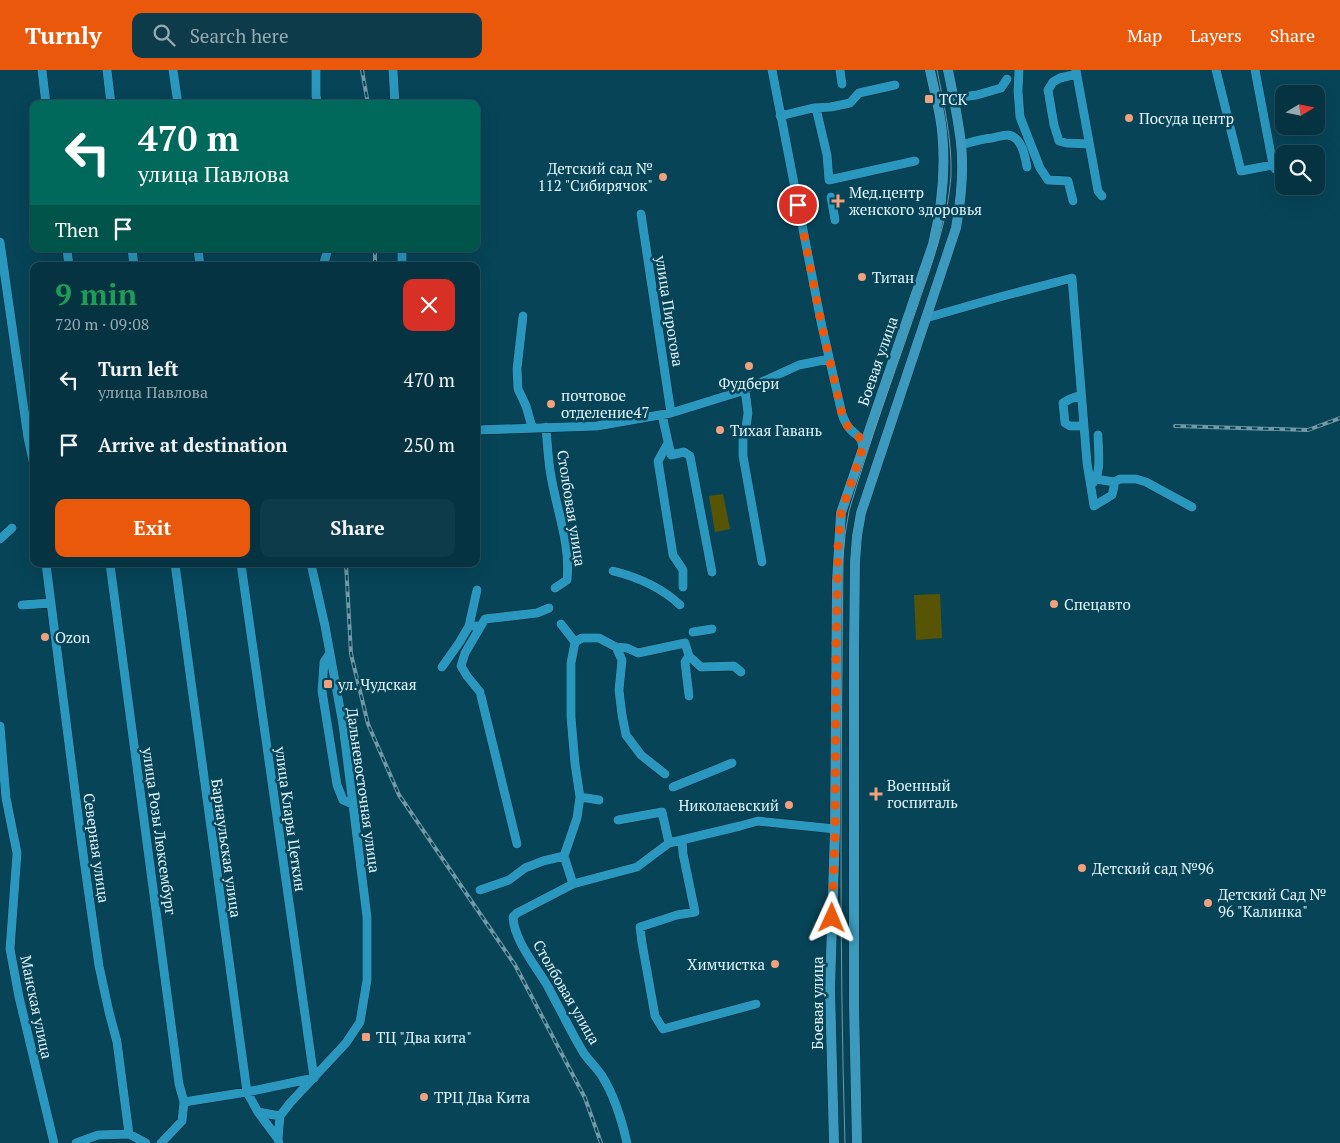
<!DOCTYPE html>
<meta charset="utf-8">
<style>
:root{--surface:#053342;--page:#0e3b49;--text:#f1f3f6;--muted:#97aab2;--line:#264e5b;--accent:#ea580c}
body{margin:0;font-family:"PT Serif",serif;background:var(--page);color:var(--text);height:100vh;display:flex;flex-direction:column;font-size:19px;white-space:nowrap}
*{box-sizing:border-box;margin:0}
p{font-size:16px;color:var(--muted)}
.icon{flex:none;width:28px;height:28px;fill:none;stroke:currentColor;stroke-width:2;stroke-linecap:round;stroke-linejoin:round}
.map{position:relative;flex:1;overflow:hidden}
.drawer{position:absolute;left:30px;top:192px;width:450px;height:305px;display:flex;flex-direction:column;background:var(--surface);border-radius:10px;box-shadow:0 5px 20px #0002,0 0 0 1px var(--line)}
.drawer>*{flex:none}
.top-card{position:absolute;left:30px;top:30px;width:450px;height:152px;border-radius:10px;box-shadow:0 5px 20px #0002,0 0 0 1px var(--line);background:#00695c;color:#fff;overflow:hidden}
.needle{width:32px;rotate:80deg}
.fabs{position:absolute;left:1275px;top:15px;display:grid;gap:10px}
.fabs a{display:grid;place-items:center;width:50px;height:50px;border-radius:10px;background:var(--surface);box-shadow:0 5px 20px #0002,0 0 0 1px var(--line);font-size:25px}
.pin{position:absolute;display:grid;place-items:center;width:42px;height:42px;color:#fff;margin:-21px;border:2px solid #fff;border-radius:50%;box-shadow:0 1px 5px #0007}
.me{position:absolute;width:55px;margin:-28px;rotate:1deg;stroke-linejoin:round;filter:drop-shadow(0 0 4px #0008)}
.turn{display:flex;align-items:center;gap:18px;height:105px;padding:0 25px;font-size:22px}
.turn .icon{width:65px;height:65px;stroke-width:2.5}
.turn b{display:block;font-size:35px;line-height:42px}
.then{display:flex;align-items:center;height:48px;padding:0 25px;background:#0003;gap:10px;font-size:19px}
.round{display:grid;place-items:center;flex:none;width:52px;height:52px;border-radius:10px;background:var(--page)}
.headline{display:flex;align-items:center;justify-content:space-between;height:85px;padding:0 25px}
h1{font-size:30px;font-weight:800;line-height:38px;color:#1e9e55}
.action{display:flex;gap:10px;margin-top:auto;padding:10px 25px}
.action a{flex:1;height:58px;border-radius:10px;background:var(--accent);color:#fff;font-size:20px;font-weight:800;line-height:58px;text-align:center}
.action a+a{background:var(--page);color:var(--text)}
ul{padding:0;list-style:none}
li{display:flex;align-items:center;gap:15px;height:65px;padding:0 25px}
li div{flex:1}
li b{display:block;font-size:19px}
li em{font-style:normal}
header{display:flex;align-items:center;gap:30px;box-sizing:border-box;height:70px;padding:0 25px;background:var(--accent);color:#fff}
header strong{font-size:24px}
nav{display:flex;gap:28px;margin-inline-start:auto;font-size:18px}
.search{width:350px;height:45px;background:var(--page);display:flex;align-items:center;gap:12px;box-sizing:border-box;padding:0 18px;border-radius:10px;color:var(--muted);font-size:19px}
.map>svg:first-child{display:block}
.green{fill:#585405}
.lines{fill:none;stroke-linecap:round;stroke-linejoin:round}
.minor-casing{stroke:#072835;stroke-width:10}
.major-casing{stroke:#072835;stroke-width:11}
.minor{stroke:#2a97be;stroke-width:9}
.major{stroke:#3b9abd;stroke-width:10}
.tram{stroke:#7199a7;stroke-width:1}
.rail-casing{stroke:#7199a7;stroke-width:4}
.rail{stroke:#074458;stroke-width:2;stroke-dasharray:5.5;stroke-linecap:butt}
.route{stroke:#ea580c;stroke-width:9;stroke-dasharray:0 16.2}
.poi-dot{fill:#f1a17b;stroke:#074458;stroke-width:2}
.labels{text-anchor:middle;dominant-baseline:central;stroke-width:5;stroke-linejoin:round;paint-order:stroke}
.poi-label{font-size:15px;fill:#e3f5fd;stroke:#074458;text-anchor:start}
.street-label{font-size:15px;fill:#e3f5fd;stroke:#074458}
</style>
<header>
<strong>Turnly</strong>
<div class="search"><svg class="icon" aria-label="search" viewBox="0 0 24 24"><circle cx="10" cy="10" r="6"/><path d="M15 15l6 6"/></svg>Search here</div>
<nav><a>Map</a><a>Layers</a><a>Share</a></nav>
</header>
<div class="map">
<svg width="1340" height="1073" viewBox="0 0 1340 1073">
<rect width="100%" height="100%" fill="#074458"/>
<path class="green" d="M723,424L730,459L715,462L709,426Z
M940,524L942,568L916,570L914,525Z"/>
<g class="lines">
<g class="minor-casing">
<path id="minor" d="M42,0L46,34
M107,0L111,34
M173,0L178,34
M316,0V26L318,34
M393,0L395,34
M772,0L821,252L842,344C844,350 846,355 851,360C858,367 861,366 863,377
M840,0L842,14
M1019,0L1018,21L1020,47L1040,98L1048,110L1068,111L1073,131
M1076,0L1098,121L1102,126
M1216,0L1241,101L1273,95
M1255,0L1273,95L1275,99L1284,98
M1077,4L1060,8L1053,12L1048,20L1054,55L1059,71L1066,73L1089,74
M954,28L977,25L1001,18L1007,9
M816,38L827,85L829,110L915,91
M780,46L813,38L831,37L850,33L859,23L895,15
M961,75C971,72 981,69 992,68C997,67 1003,65 1008,65C1022,67 1025,86 1027,97
M1316,109L1321,114
M831,127L835,150
M641,144L671,343
M0,172L28,368L34,395
M67,179L69,196
M132,179L134,196
M198,179L200,196
M402,179V196
M323,196L328,179
M523,246L517,299L518,319L526,336L532,357
M926,248L996,228L1072,208L1087,393L1094,436L1112,425L1114,417V412
M745,320L748,343L746,357L743,368V386L762,492
M1081,325L1070,329L1063,333L1065,353L1070,356H1084
M662,345L671,385L684,382L690,386L712,502
M546,357C547,371 548,386 550,400C555,436 571,473 567,510L555,518
M476,360L597,356L671,343L742,321L799,295L829,289
M668,373L658,391L673,485L683,500V517
M1096,409L1114,412L1120,409H1136L1146,412L1192,437
M1093,413C1102,403 1098,378 1098,365
M0,469L12,458
M46,494L82,776L99,896L109,942L117,972L129,1064
M110,494L179,1014L184,1032
M175,494L247,1022L258,1042L280,1046
M613,501C637,507 662,518 680,535
M22,535L51,533
M561,554L575,572
M469,556L477,520
M693,562L712,559
M616,577L622,590L619,620L622,645L626,665L641,685L665,704
M330,583L324,592L322,621L337,715L343,730L354,735
M442,597L459,573L469,556H481
M480,622L467,606L461,596L465,583L485,549L537,543L549,538
M481,626L517,774
M689,626L685,592L689,586
M0,656L6,728L17,783L10,879L19,927L54,1073
M673,717L732,693
M580,727L599,730
M618,750L662,742L669,773L740,756L758,751L835,759
M682,770L683,784L695,842L677,845L640,857L642,873L655,946L663,959L756,934
M573,814L564,786L577,748L580,727L575,694L571,647V593L575,572L582,568H599L616,577L627,578L638,583L685,573L689,586L701,597L734,596L741,602
M480,820L509,810L525,798L543,791L564,786
M258,1042L278,1069
M76,1073L98,1065L129,1064L146,1073
M161,1073L182,1051L184,1032L247,1022L314,1008L241,494
M279,1073L278,1069L280,1046L290,1033L346,973L360,952L367,910V847L343,655L325,556L311,494
M627,1073C622,1051 614,1025 602,1006C596,997 588,990 583,982C570,960 559,937 547,915C535,895 514,870 513,847L517,843L573,814L637,797L669,773"/>
</g>
<g class="major-casing">
<path id="major" d="M834,1073L830,919L835,759L837,511L841,443L933,174C942,137 946,100 942,61C940,41 934,20 930,0
M857,1073L854,936V581L855,492L857,466L861,443L956,158C961,130 964,101 961,73C958,48 953,24 948,0"/>
</g>
<use href="#minor" class="minor"/>
<use href="#major" class="major"/>
<path class="tram" d="M845,1073C839,878 841,683 843,489L845,465L849,441C869,373 893,307 916,240C931,196 948,151 951,105C952,69 944,35 937,0"/>
<g class="rail-casing">
<path id="rail" d="M362,0L368,34
M375,179V196
M1175,356L1308,360L1340,348
M346,494L351,584L368,654L399,725L515,895L585,1028L601,1073"/>
</g>
<use href="#rail" class="rail"/>
</g>
<g class="lines">
<path class="route" d="M798,135L821,252L842,344C844,350 846,355 851,360C858,367 861,366 863,377L841,443L838,476L836,581L835,759L832,848"/>
</g>
<g class="poi-dot">
<rect x="924" y="24" width="10" height="10" rx="2.5"/>
<circle cx="1129" cy="48" r="5"/>
<circle cx="663" cy="107" r="5"/>
<path d="M835.5 123.5h5v5h5v5h-5v5h-5v-5h-5v-5h5z"/>
<circle cx="862" cy="207" r="5"/>
<circle cx="749" cy="296" r="5"/>
<circle cx="551" cy="334" r="5"/>
<circle cx="720" cy="360" r="5"/>
<circle cx="1054" cy="534" r="5"/>
<circle cx="45" cy="567" r="5"/>
<rect x="323" y="609" width="10" height="10" rx="2.5"/>
<path d="M873.5 716.5h5v5h5v5h-5v5h-5v-5h-5v-5h5z"/>
<circle cx="789" cy="735" r="5"/>
<circle cx="1082" cy="798" r="5"/>
<circle cx="1208" cy="833" r="5"/>
<circle cx="775" cy="894" r="5"/>
<rect x="361" y="962" width="10" height="10" rx="2.5"/>
<circle cx="424" cy="1027" r="5"/>
</g>
<g class="labels">
<g class="poi-label">
<text x="939" y="29">ТСК</text>
<text x="1139" y="48">Посуда центр</text>
<text x="653" y="98" text-anchor="end">Детский сад №<tspan x="653" dy="17">112 "Сибирячок"</tspan></text>
<text x="849" y="122">Мед.центр<tspan x="849" dy="17">женского здоровья</tspan></text>
<text x="872" y="207">Титан</text>
<text x="749" y="313" text-anchor="middle">Фудбери</text>
<text x="561" y="325">почтовое<tspan x="561" dy="17">отделение47</tspan></text>
<text x="730" y="360">Тихая Гавань</text>
<text x="1064" y="534">Спецавто</text>
<text x="55" y="567">Ozon</text>
<text x="338" y="614">ул. Чудская</text>
<text x="887" y="715">Военный<tspan x="887" dy="17">госпиталь</tspan></text>
<text x="779" y="735" text-anchor="end">Николаевский</text>
<text x="1092" y="798">Детский сад №96</text>
<text x="1218" y="824">Детский Сад №<tspan x="1218" dy="17">96 "Калинка"</tspan></text>
<text x="765" y="894" text-anchor="end">Химчистка</text>
<text x="376" y="967">ТЦ "Два кита"</text>
<text x="434" y="1027">ТРЦ Два Кита</text>
</g>
<g class="street-label">
<text transform="translate(670 241) rotate(81)">улица Пирогова</text>
<text transform="translate(877 291) rotate(-71)">Боевая улица</text>
<text transform="translate(572 438) rotate(81)">Столбовая улица</text>
<text transform="translate(364 720) rotate(82)">Дальневосточная улица</text>
<text transform="translate(291 749) rotate(82)">улица Клары Цеткин</text>
<text transform="translate(160 761) rotate(82)">улица Розы Люксембург</text>
<text transform="translate(97 778) rotate(82)">Северная улица</text>
<text transform="translate(227 778) rotate(82)">Барнаульская улица</text>
<text transform="translate(567 922) rotate(60)">Столбовая улица</text>
<text transform="translate(817 933) rotate(-90)">Боевая улица</text>
<text transform="translate(37 937) rotate(78)">Манская улица</text>
</g>
</g>
</svg>
<div class="fabs">
<a><svg class="needle" viewBox="-14 -14 28 28"><path d="M0-13l5 13h-10z" fill="#e53935"/><path d="M0 13l5-13h-10z" fill="#97aab2"/></svg></a>
<a><svg class="icon" aria-label="search" viewBox="0 0 24 24"><circle cx="10" cy="10" r="6"/><path d="M15 15l6 6"/></svg></a>
</div>
<div class="pin" style="left:798px;top:135px;background:#d93025"><svg class="icon" aria-label="arrive" viewBox="0 0 24 24"><path d="M6 21V4h12l-3 4 3 4H6"/></svg></div>
<svg class="me" style="left:832px;top:848px" viewBox="-20 -20 40 40"><path d="M0-17L14 15 0 8-14 15z" fill="#ea580c" stroke="#fff" stroke-width="4"/></svg>
<div class="top-card">
<div class="turn"><svg class="icon" aria-label="left" viewBox="0 0 24 24"><path d="M17 20v-9H6M10 6l-5 5 5 5"/></svg><div><b>470 m</b>улица Павлова</div></div>
<div class="then">Then<svg class="icon" aria-label="arrive" viewBox="0 0 24 24"><path d="M6 21V4h12l-3 4 3 4H6"/></svg></div>
</div>
<section class="drawer">
<div class="headline"><div><h1>9 min</h1><p>720 m · 09:08</p></div><a class="round" style="background:#d93025;color:#fff"><svg class="icon" aria-label="close" viewBox="0 0 24 24"><path d="M6 6l12 12M18 6L6 18"/></svg></a></div>
<ul>
<li><svg class="icon" aria-label="left" viewBox="0 0 24 24"><path d="M17 20v-9H6M10 6l-5 5 5 5"/></svg><div><b>Turn left</b><p>улица Павлова</p></div><em>470 m</em></li>
<li><svg class="icon" aria-label="arrive" viewBox="0 0 24 24"><path d="M6 21V4h12l-3 4 3 4H6"/></svg><div><b>Arrive at destination</b></div><em>250 m</em></li>
</ul>
<div class="action"><a>Exit</a><a>Share</a></div>
</section>
</div>
